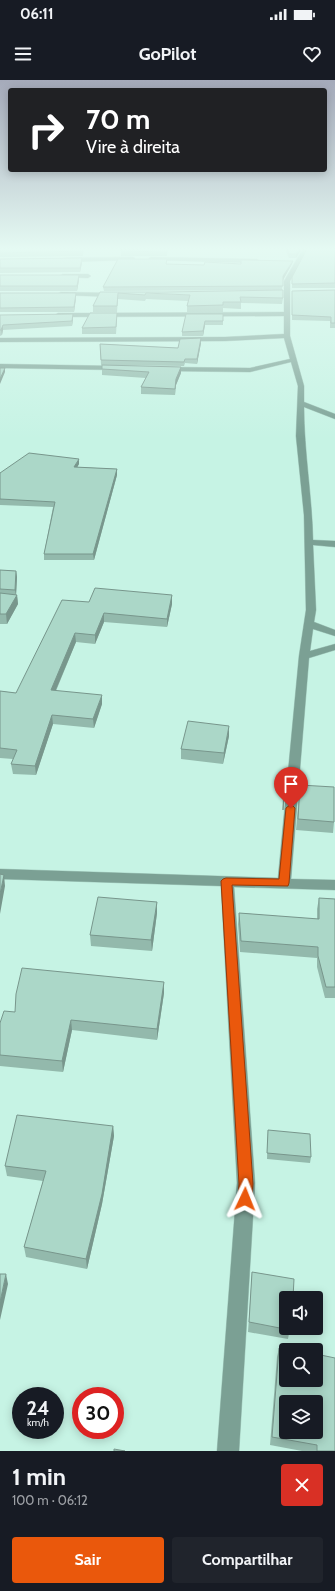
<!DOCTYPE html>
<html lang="pt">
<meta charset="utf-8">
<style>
:root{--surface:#171b24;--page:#20242c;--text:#f1f3f6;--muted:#9ea1a6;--accent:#ea580c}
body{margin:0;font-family:Cabin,sans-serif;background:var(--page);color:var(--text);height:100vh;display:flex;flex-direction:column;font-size:15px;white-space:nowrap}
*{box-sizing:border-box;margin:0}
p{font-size:13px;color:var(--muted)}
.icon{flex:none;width:22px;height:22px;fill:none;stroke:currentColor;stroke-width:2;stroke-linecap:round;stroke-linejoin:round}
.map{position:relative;height:1371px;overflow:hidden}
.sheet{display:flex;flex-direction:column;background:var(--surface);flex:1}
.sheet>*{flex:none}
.guide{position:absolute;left:8px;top:8px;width:319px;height:84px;border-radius:4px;box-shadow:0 2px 10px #0003;background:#202124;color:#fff;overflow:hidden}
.fabs{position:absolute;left:279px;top:1211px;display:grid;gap:8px}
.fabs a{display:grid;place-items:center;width:44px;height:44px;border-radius:4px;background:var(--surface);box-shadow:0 2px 10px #0003;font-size:20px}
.speed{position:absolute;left:12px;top:1307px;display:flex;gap:8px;font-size:20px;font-weight:700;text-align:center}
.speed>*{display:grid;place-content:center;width:52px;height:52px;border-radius:50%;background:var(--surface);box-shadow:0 2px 10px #0003;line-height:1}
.speed small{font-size:10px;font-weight:400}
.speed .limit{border:6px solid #d22;background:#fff;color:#111}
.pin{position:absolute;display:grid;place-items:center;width:34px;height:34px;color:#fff;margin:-41px -17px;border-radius:50% 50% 50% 0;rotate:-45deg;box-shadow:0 0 4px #0007}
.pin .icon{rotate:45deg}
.me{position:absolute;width:44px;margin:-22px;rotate:2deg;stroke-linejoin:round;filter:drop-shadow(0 0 3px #0008)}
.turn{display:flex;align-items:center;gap:14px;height:84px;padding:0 12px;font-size:18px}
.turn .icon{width:52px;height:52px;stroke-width:2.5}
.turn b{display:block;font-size:28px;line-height:34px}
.round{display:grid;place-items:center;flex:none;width:42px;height:42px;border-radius:4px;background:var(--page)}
.head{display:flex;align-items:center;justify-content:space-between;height:68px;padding:0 12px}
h1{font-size:24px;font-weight:700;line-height:30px}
.action{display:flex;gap:8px;margin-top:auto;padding:8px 12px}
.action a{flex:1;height:46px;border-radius:4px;background:var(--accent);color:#fff;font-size:16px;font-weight:700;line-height:46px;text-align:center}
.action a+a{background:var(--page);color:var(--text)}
.status{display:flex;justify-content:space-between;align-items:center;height:28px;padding:0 20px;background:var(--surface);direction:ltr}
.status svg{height:11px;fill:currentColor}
header{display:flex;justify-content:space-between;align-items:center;height:52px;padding:0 12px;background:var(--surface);font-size:18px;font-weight:700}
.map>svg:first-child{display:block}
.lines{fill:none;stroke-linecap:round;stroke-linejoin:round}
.minor-casing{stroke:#a7cfc2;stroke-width:1}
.minor{fill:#7ba094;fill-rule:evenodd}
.wall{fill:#93b9ac}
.shaded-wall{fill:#78968c}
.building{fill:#abd7c8;stroke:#78968c;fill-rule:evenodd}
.route{fill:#ea580c;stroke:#983908}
</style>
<div class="status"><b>06:11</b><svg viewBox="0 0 49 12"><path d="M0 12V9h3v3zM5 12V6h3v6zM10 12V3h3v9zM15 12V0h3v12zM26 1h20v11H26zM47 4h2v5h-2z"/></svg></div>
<header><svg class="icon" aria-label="menu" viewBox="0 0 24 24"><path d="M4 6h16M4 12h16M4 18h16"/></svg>GoPilot<svg class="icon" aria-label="heart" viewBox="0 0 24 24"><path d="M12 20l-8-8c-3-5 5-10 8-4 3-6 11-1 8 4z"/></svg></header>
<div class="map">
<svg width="335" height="1371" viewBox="0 0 335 1371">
<rect width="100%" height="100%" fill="#c6f3e4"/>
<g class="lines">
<g class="minor-casing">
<path id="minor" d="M304,167H309L290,201V256L304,306V322L335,334V339L304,327C304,372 312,415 313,460L335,461V467L313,465L316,530L314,542L335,550V556L313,549L310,571L335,564V570L309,578L291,799L335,800V810L234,807L255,1103L239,1371H217L237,1103L221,806L0,799V789L278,798L299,576L306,530L304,435L296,356L298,306L291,282L250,292L166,291L163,289L166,287L250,288L290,279L284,258L225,261L0,262V258L225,257L284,254V236L58,237L55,235L58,233H87L284,232V201Z
M133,177L135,178V180L65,182L62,180L65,178Z
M151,177L257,179L260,181L257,183L149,180V178Z
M63,194H88L91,196L88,198L61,197L60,196Z
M61,212L115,213L118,215L115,217L59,215L58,214Z
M0,284L118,286L121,288L118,290L0,288Z"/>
</g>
<use href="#minor" class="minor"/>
</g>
<path class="wall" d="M0,167H84L83,176L0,177Z
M138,167H168L167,176H121V171L139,170Z
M284,167H303L296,178H289Z
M335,167V208H292V197Z
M82,178V183L80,192L0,193V179Z
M293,181L292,184L283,200L282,210L104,211L103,207L167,184L204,185L241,184Z
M0,195H79V200L77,211H0Z
M335,210V248H330V241L292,240V211Z
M100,212L283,218L282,224L241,223V229L223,228V232H187V226L188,221L146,219L145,221L118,219L117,232H93V226Z
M0,213L76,218L74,232H0Z
M186,234H223V245H205L203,256H182V252Z
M0,235L73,239L72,246L3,250L2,255L0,256Z
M117,239L116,254H82V248Z
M201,263L197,284L185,283L184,286L101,285L100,264L178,268Z
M102,285L181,287V293L176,305L175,315L141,314V307L146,298L102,295Z
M79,384L77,387L117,389V395L94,480H44V474L53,427L0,425V393Z
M0,490L16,491L17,497L16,515H17L18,524L7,544H0Z
M172,515V524L167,547L104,542L95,564L76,562L56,611L102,624L94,648L53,644L36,695L13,694L11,684L13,679L0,678V611L16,613L89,522Z
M229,656L223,684L181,679V669Z
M299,715L334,742L333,753L296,750Z
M319,818L335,819V918H325L317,887V878L240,872L238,844L239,833L317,839V829Z
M157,822V833L152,871L91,866L90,855Z
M164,902V913L157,960L72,950L63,992L0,986V943L15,932Z
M113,1046L114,1056L102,1124L87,1189L26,1177L24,1167L43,1101L7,1096L5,1086Z
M268,1050L311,1077L310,1083L267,1079Z
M252,1192L290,1248L288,1259L248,1252Z
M279,1268L335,1371H302L270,1365L277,1277Z"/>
<path class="shaded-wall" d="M301,167H303L296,178V174Z
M82,178V183L80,192V188Z
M293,181L292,184L283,200V196Z
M79,195V200L77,211V206Z
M76,213V218L74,232V227Z
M73,234V239L72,246V241Z
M205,241V245L203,256V251Z
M3,245V250L2,255L1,250Z
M201,258V263L197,284V279Z
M181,287V293L176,305L175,315L176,299Z
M5,288V292L0,304V299Z
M79,379V384L74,393V387Z
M117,389V395L94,480L93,474Z
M16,491L17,497L16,516L15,510Z
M17,515L18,524L7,544L6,534Z
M172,515V524L167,547V539Z
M104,533V542L95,564V555Z
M75,553L76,562L52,619L51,610Z
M102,615V624L94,648L93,639Z
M52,635L53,644L36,695L35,686Z
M229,646V656L223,684L224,673Z
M4,795L5,806L0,834V814Z
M157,822V833L152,871L151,860Z
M164,902V913L157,960V949Z
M71,940L72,950L63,992L62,981Z
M113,1046L114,1056L102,1124L87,1189L86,1179Z
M6,1194L8,1204L0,1240V1222Z"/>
<path class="building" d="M0,167H83V171L0,173Z
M139,167H168L167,172L121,171L122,169L140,170Z
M286,167H301L296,174H289Z
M308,167H335V203L292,204V197Z
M82,178L80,188H0V179Z
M118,179H167L166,184L204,185L205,182L241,184V180L293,181L283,196V206L103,207Z
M0,195H79L77,206H0Z
M283,210V218L240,217L241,222H223V225L187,226L190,215L146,213L145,215L118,213L117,226H93L100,212H165Z
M335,210V243H331V237L292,235V211Z
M0,213H76L74,227L0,228Z
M90,233H117L116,247L82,248Z
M73,234L72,241L3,245L1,250H0V235Z
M186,234H223V241H205L203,251L182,252Z
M201,258L197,279H185L184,282L101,280L100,264L178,268L180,259Z
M102,285L181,287L176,299L175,309L141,307L149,292L102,289Z
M0,288H5L0,299Z
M29,373L79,379L74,387L117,389L93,474H44L55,422L0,419V393Z
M0,490L16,491L15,510L0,509Z
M95,508L172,515L167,539L104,533L95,555L75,553L51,610L102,615L93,639L52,635L35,686L11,684L17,670L0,668V611L16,613L62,520L89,522Z
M0,513L17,515L6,534H0Z
M188,641L229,646L224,673L181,669Z
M284,703H285L283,730Z
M300,705L334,707V742L298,739Z
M0,794L4,795L0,814Z
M98,817L157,822L151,860L90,855Z
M319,818L335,819V907H326L318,876V867L241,861L239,833L319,839Z
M22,888L164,902L157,949L71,940L62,981L0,975V943L4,931L15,932L16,914Z
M17,1035L113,1046L102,1114L86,1179L24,1167L46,1091L5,1086Z
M268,1050L310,1054L311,1077L267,1073Z
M252,1192L294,1199L293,1218H286V1248H290V1250L249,1242Z
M0,1194H6L0,1222Z
M279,1268L290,1270H286V1300H316V1274L335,1278V1371H317V1365L272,1357ZM286,1322H316V1352H286Z
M114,1369L125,1371H114Z"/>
<linearGradient id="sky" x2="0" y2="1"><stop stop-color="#a5aaba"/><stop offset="0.47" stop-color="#e5faf3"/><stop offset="1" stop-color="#e5faf3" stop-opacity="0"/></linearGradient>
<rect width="335" height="359" fill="url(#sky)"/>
<path class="route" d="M291,724L295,728L289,803L288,806L232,805L253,1104L252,1119L250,1123L245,1125L240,1123L238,1119L239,1104L221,801L223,799L226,798L279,799L286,728Z"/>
</svg>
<div class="fabs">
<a><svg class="icon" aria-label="sound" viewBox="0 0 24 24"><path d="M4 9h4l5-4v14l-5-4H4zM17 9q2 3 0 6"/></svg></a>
<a><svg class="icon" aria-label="search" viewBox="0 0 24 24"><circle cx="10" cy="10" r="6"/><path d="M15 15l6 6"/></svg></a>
<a><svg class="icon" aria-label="layers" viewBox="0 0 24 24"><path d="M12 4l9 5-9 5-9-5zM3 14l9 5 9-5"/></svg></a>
</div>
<div class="speed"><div>24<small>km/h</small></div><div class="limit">30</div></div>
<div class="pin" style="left:291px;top:728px;background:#d93025"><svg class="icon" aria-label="arrive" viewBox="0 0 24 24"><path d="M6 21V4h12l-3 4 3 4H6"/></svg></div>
<svg class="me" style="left:245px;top:1119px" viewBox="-20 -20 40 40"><path d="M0-17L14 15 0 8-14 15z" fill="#ea580c" stroke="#fff" stroke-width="4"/></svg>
<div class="guide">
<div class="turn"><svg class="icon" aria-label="right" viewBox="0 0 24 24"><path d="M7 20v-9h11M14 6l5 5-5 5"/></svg><div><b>70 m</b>Vire à direita</div></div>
</div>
</div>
<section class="sheet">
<div class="head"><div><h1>1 min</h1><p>100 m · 06:12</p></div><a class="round" style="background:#d93025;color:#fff"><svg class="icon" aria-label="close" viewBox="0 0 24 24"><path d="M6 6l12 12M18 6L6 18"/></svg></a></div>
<div class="action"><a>Sair</a><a>Compartilhar</a></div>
</section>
